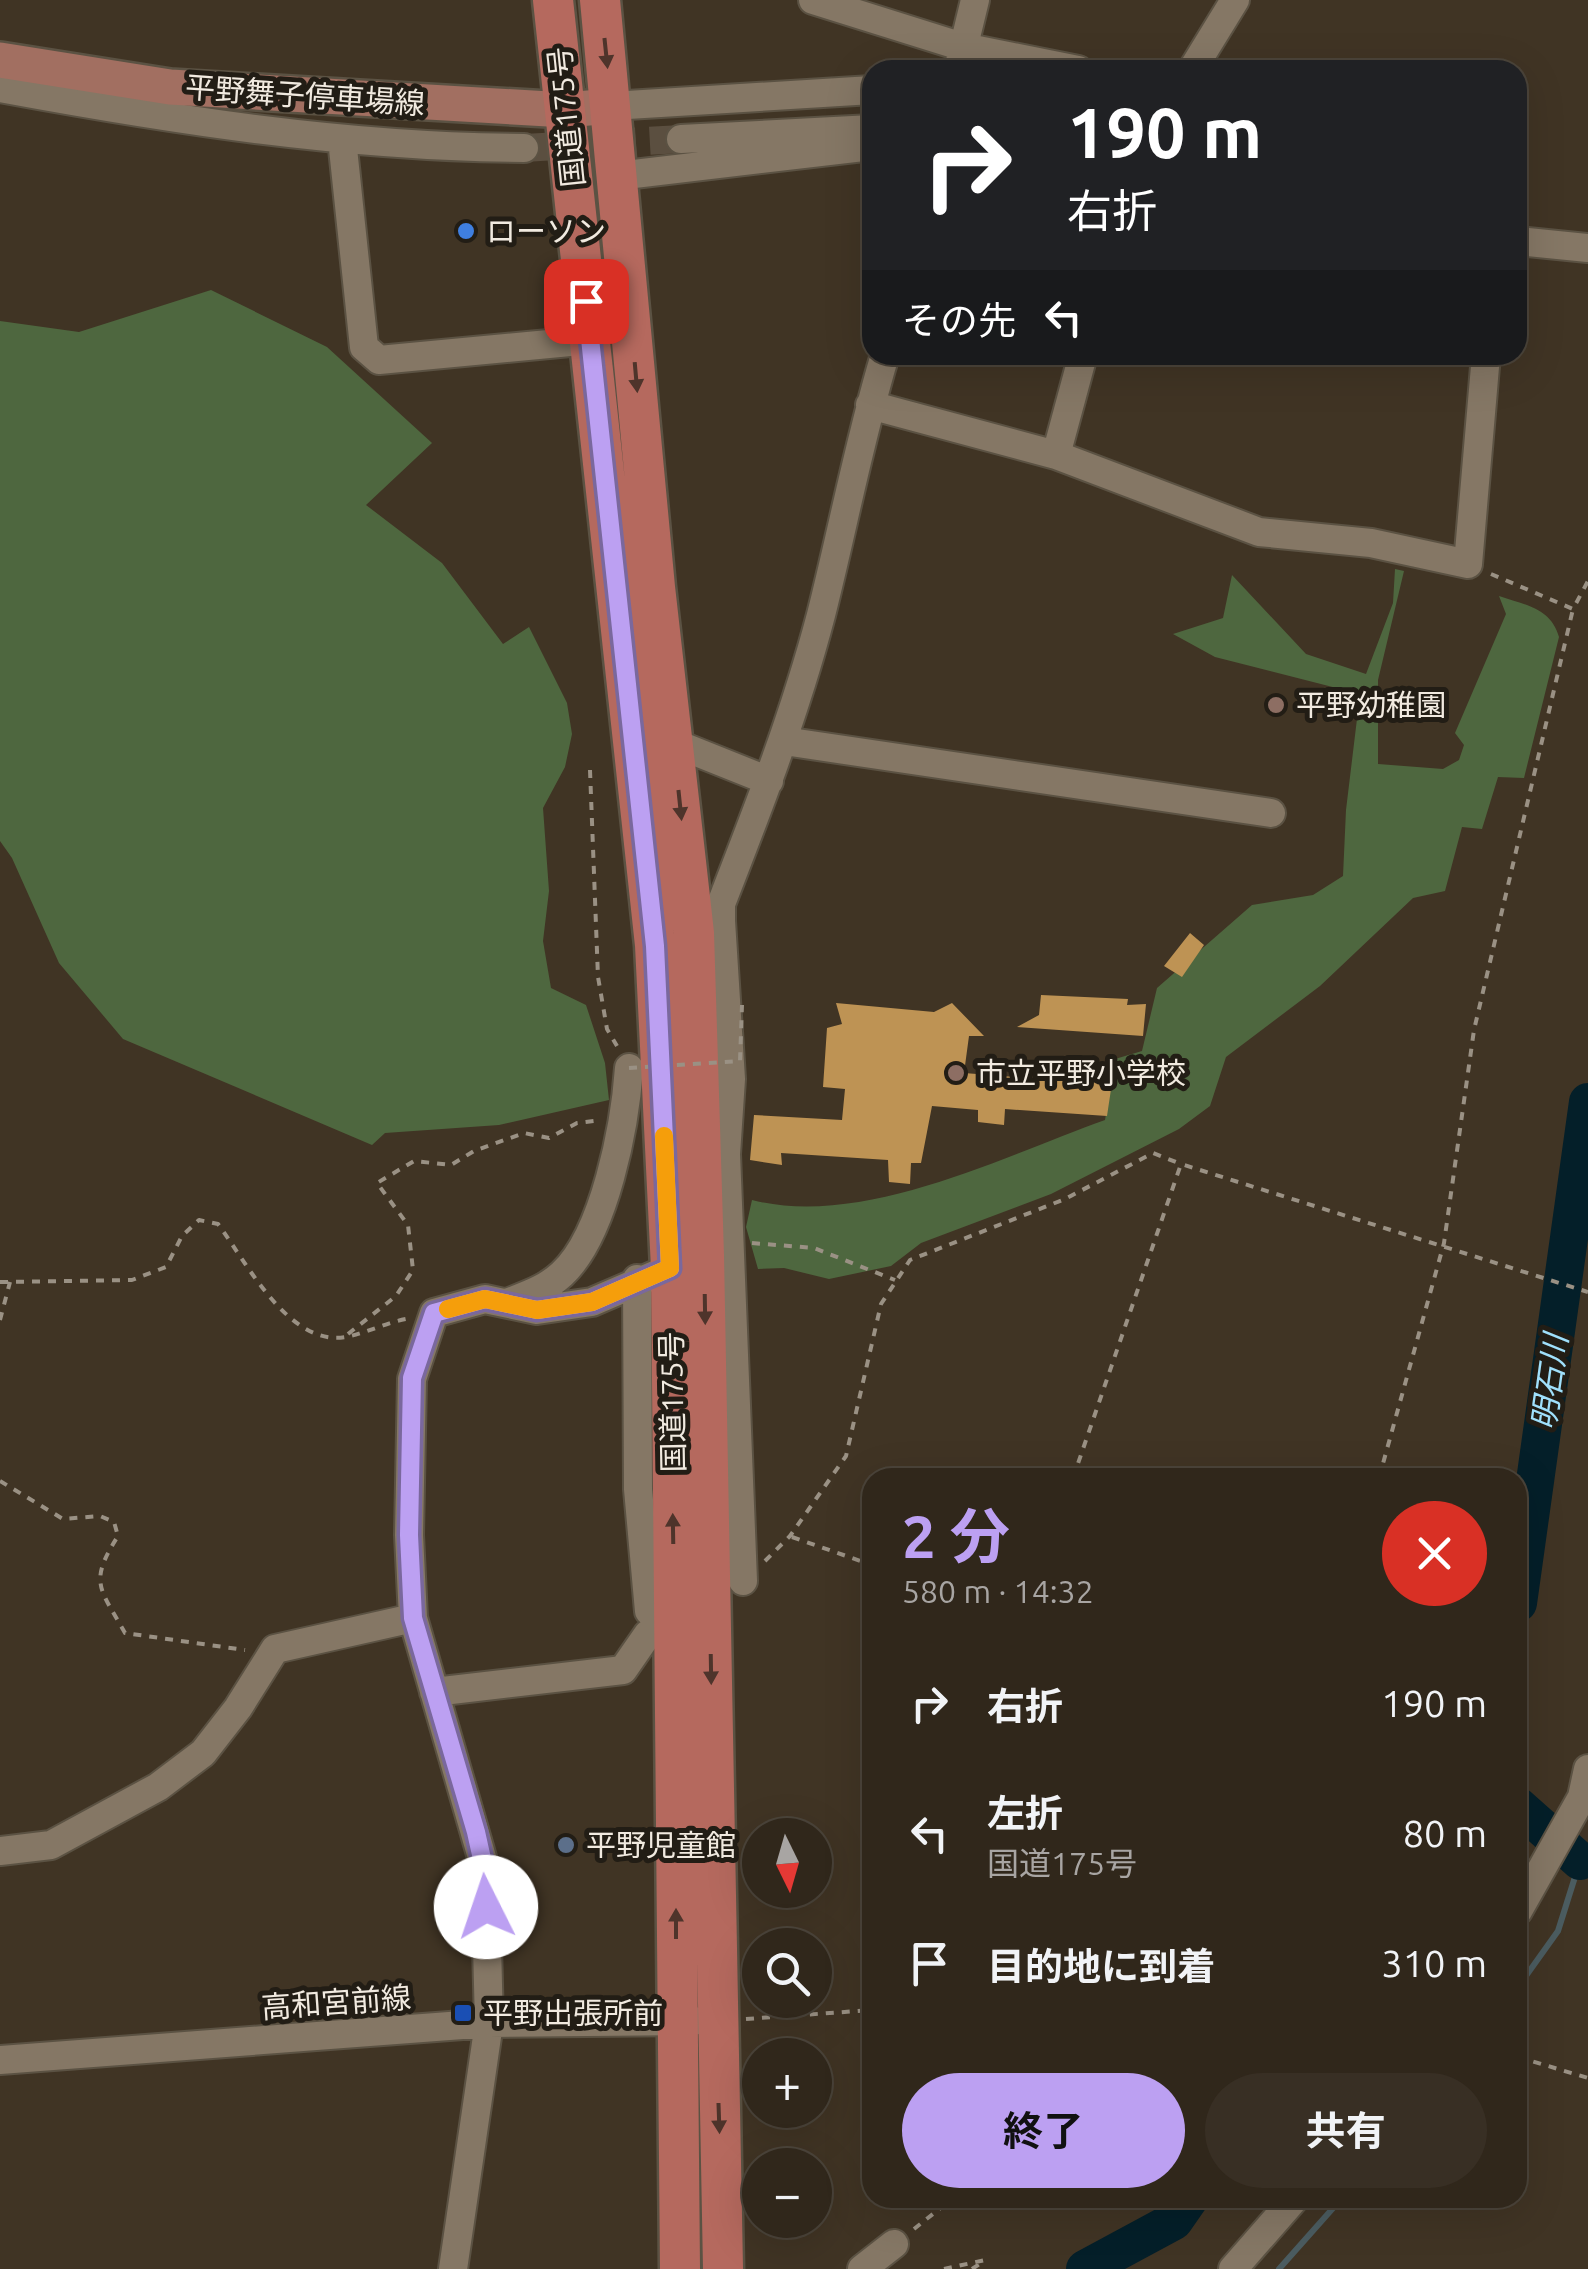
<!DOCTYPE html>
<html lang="ja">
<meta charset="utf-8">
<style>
:root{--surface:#30271b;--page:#382f24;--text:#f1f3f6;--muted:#a8a5a3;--line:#4b443a;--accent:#bca0f2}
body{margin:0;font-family:Ubuntu,"Noto Sans JP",sans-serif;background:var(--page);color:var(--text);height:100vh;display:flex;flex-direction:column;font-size:38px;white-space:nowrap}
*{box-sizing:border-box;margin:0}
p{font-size:32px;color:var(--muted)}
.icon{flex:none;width:55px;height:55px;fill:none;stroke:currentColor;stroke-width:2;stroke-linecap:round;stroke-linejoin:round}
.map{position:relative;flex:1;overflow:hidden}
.side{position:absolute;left:862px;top:1468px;width:665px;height:740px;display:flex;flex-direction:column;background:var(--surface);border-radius:30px;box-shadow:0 10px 40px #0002,0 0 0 2px var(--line)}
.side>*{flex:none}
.guide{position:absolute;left:862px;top:60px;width:665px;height:305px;border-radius:30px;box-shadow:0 10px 40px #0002,0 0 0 2px var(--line);background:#202124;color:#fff;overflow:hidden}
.needle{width:65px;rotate:175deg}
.buttons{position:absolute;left:742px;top:1818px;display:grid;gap:20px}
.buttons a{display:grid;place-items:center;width:90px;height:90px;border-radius:50%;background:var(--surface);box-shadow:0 10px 40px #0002,0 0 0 2px var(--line);font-size:50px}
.pin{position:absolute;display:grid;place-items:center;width:85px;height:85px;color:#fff;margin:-42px;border-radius:20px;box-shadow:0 5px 15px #0006}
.me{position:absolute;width:110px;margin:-55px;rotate:356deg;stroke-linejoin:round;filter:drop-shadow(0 0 8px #0008)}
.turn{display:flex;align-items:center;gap:35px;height:210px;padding:0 40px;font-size:45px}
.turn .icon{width:130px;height:130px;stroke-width:2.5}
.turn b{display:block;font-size:70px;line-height:85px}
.then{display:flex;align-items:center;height:95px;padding:0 40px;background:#0003;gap:20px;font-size:38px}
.round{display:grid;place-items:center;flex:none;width:105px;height:105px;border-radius:52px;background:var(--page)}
.overview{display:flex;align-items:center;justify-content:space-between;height:170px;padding:0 40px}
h1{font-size:60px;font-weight:700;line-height:75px;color:var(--accent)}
.button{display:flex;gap:20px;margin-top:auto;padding:20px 40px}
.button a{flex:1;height:115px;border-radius:60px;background:var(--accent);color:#111;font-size:40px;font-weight:700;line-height:115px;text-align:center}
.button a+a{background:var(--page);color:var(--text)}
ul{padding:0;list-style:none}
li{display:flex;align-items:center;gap:30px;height:130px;padding:0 40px}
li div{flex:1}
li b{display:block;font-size:38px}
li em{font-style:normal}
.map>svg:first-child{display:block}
.green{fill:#4e673f}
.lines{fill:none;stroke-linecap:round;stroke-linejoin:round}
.stream{stroke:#4b5c60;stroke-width:6}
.river{stroke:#041f29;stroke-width:38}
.building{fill:#be9354}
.minor-tunnel{stroke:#5b4f40;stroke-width:28;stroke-dasharray:28 14;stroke-linecap:butt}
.minor-casing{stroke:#5b5243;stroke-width:32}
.major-casing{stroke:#5b5243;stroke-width:40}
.highway-casing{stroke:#5b5243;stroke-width:45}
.path{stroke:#9a9184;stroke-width:4;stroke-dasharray:8 8;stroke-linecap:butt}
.minor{stroke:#857765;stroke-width:28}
.major{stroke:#a26f61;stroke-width:35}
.highway{stroke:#b5695e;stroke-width:40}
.path-bridge{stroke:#9a9184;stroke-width:4;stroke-dasharray:8 8;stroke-linecap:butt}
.oneway{fill:#4e342b}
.route-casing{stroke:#7a689d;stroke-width:25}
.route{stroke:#bca0f2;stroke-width:18}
.slow{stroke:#f59e0b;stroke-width:18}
.shop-dot{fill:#3f7fe0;stroke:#221d15;stroke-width:4}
.education-dot{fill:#8d6e63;stroke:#221d15;stroke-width:4}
.service-dot{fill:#5c6f8a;stroke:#221d15;stroke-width:4}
.transit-dot{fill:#1a4fb4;stroke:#221d15;stroke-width:4}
.labels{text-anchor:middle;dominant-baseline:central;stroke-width:10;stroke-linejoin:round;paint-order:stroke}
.street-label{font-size:30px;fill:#f1eae0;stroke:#221d15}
.poi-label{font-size:30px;fill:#f1eae0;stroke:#221d15;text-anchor:start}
.water-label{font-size:32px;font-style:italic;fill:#9fe0fc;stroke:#221d15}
</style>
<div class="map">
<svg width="1588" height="2269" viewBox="0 0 1588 2269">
<rect width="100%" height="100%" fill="#403424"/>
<path class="green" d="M211,290L327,347L432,443L366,505L442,563L503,644L529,627L567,703L572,734L565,767L543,808L549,891L543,941L551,988L586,1005L605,1063L609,1100L499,1125L385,1133L372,1145L123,1039L59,963L12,858L0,841V321L79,332Z
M1395,569L1404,571L1378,680V764L1443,769L1459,760L1464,745L1455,733L1506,614L1499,596C1525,605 1551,608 1559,637L1524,778L1498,777L1482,829L1462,827L1445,891L1413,898L1320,986L1226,1057L1210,1106L1179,1129L1051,1194L921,1243L891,1266L829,1279L784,1268L758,1269L746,1227L752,1200C863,1228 1001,1157 1105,1120L1115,1059L1142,1051L1157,988L1252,905L1313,895L1343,876L1346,810L1360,694L1215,657L1173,634L1223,618L1232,575L1306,654L1366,674L1393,603Z"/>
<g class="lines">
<path class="stream" d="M1518,1987L1558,1931L1580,1861L1588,1865
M1279,2269L1342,2198"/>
<path class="river" d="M1518,1603L1588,1102
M1518,1806L1580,1861
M1085,2269L1174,2221L1190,2198"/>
</g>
<path class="building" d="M1190,933L1204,945L1182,977L1164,966Z
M1041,995L1128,999L1127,1005L1146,1004L1143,1036L1017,1027L1039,1015Z
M836,1003L934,1012L952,1003L984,1036H969L964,1073L1055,1080V1072L1113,1076L1107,1116L1005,1109L1004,1125L978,1122V1110L932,1106L921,1163H911L910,1184L889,1182L888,1160L781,1153L782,1165L750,1160L754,1115L842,1120L845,1089L823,1087L827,1028L842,1024Z"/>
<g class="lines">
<path class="minor-tunnel" d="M524,148L681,139"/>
<g class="minor-casing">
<path id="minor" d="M813,0L963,47L1078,70
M958,70L975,0
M1192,70L1235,0
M0,88C173,120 347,147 524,148
M611,106L872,90
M342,139L364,347L379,360L591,340
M681,139L872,129
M617,176L872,146
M1518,241L1588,248
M870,405L1056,455L1259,532L1371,543L1468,564L1486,355
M1056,455L1083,355
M784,741L1271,813
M674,743L769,781
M721,921L731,1079L726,1154L743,1581
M705,928L721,921V904C758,809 795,714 821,615C843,528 859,441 885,355
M637,1279L638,1489L649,1611L674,1609
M507,1303C527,1295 546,1289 562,1274C605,1234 625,1125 629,1068
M434,1692L623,1670L648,1634
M0,1851L51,1845L158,1787L203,1753L238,1708L275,1649L413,1618
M1518,1911L1582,1797L1588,1769
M0,2060L489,2023L694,2021
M453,2269L489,2023L485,1868L413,1618L409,1535L412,1379L434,1313L485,1299L537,1310L592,1302L671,1268
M862,2269L894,2244
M1233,2269L1295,2198"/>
</g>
<g class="major-casing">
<path id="major" d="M0,60L170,87L566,110L611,106"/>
</g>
<g class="highway-casing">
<path id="highway" d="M553,0L655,945L671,1268L680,2269
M600,0L655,587L694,933L704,1255L723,2269"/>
</g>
<path class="path" d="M1491,574L1573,609L1588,581
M590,770L598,977L607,1029L617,1046
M752,1243L814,1248L895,1280
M0,1282L132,1280L166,1267L182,1236L199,1220L218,1224C247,1263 289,1347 346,1337C366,1333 386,1323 406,1319
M0,1320L10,1282
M348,1334L396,1296L413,1270L408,1225L377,1183L414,1161L451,1165L474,1151L524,1133L549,1138L577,1123L601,1120
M1073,1478L1181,1164L1588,1292
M1379,1478L1444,1243L1474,1030L1573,609
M0,1481L63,1519L100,1516L114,1522L118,1536C88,1583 100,1588 125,1633L245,1650
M792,1537L872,1565
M765,1561L790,1536L846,1456L881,1304L910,1260L1065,1199L1153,1153L1181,1164
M746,2019L872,2010
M1518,2057L1588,2078
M914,2229L953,2198
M944,2269L985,2260
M972,2269L981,2263"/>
<use href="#minor" class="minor"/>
<use href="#major" class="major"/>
<use href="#highway" class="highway"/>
<path class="path-bridge" d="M629,1068L740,1061L742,1005"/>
</g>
<defs><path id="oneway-solid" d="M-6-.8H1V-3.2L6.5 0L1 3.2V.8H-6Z" transform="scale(2.5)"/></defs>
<g class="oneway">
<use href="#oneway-solid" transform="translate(606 53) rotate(84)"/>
<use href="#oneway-solid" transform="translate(636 377) rotate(85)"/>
<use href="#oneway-solid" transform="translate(680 805) rotate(84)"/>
<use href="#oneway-solid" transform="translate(705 1309) rotate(89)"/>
<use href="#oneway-solid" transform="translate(673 1529) rotate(-91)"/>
<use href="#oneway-solid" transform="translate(711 1669) rotate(89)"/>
<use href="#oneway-solid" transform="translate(676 1924) rotate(-90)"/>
<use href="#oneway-solid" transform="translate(719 2118) rotate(88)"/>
</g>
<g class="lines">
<g class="route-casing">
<path id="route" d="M486,1907L484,1868L476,1832L413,1618L409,1535L412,1378L434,1313L485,1299L537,1310L592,1302L670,1268L655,946L586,301"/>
</g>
<use href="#route" class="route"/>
<path class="slow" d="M448,1309L485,1299L537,1310L592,1302L670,1268L664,1136"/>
</g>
<circle class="shop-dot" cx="466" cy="231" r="10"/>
<g class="education-dot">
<circle cx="1276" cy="705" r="10"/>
<circle cx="956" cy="1073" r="10"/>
</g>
<circle class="service-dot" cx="566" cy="1845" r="10"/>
<rect class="transit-dot" x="453" y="2003" width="20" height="20" rx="5"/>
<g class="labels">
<g class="street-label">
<text transform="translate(305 95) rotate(4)">平野舞子停車場線</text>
<text transform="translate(566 117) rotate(-96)">国道175号</text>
<text transform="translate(672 1402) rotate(-91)">国道175号</text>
<text transform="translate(336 2002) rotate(-4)">高和宮前線</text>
</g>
<g class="poi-label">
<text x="486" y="231">ローソン</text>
<text x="1296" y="705">平野幼稚園</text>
<text x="976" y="1073">市立平野小学校</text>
<text x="586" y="1845">平野児童館</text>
<text x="483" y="2013">平野出張所前</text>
</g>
<g class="water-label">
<text transform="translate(1549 1382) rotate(-82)">明石川</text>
</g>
</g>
</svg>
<div class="buttons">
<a><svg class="needle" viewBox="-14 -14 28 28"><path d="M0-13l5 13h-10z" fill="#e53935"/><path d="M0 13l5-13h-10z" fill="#a8a5a3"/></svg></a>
<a><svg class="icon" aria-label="search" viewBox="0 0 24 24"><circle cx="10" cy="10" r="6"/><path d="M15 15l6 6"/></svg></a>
<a>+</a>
<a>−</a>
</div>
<div class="pin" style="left:586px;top:301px;background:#d93025"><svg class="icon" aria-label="arrive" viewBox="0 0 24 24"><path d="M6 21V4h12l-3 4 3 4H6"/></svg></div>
<svg class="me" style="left:486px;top:1907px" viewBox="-20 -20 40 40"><circle r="19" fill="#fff"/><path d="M0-13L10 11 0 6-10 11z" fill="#bca0f2"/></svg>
<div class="guide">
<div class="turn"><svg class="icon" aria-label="right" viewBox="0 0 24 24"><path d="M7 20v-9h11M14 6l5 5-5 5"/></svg><div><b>190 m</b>右折</div></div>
<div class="then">その先<svg class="icon" aria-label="left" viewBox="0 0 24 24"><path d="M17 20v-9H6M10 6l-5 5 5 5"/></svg></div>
</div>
<section class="side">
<div class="overview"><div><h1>2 分</h1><p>580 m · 14:32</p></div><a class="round" style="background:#d93025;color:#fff"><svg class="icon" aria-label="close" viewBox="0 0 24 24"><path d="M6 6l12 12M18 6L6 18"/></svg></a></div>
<ul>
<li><svg class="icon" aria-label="right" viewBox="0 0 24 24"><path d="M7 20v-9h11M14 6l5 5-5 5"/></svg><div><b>右折</b></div><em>190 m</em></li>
<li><svg class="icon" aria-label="left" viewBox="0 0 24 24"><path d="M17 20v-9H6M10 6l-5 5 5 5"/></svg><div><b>左折</b><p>国道175号</p></div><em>80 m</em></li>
<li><svg class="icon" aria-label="arrive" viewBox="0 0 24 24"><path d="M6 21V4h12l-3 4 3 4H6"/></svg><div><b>目的地に到着</b></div><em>310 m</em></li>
</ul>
<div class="button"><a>終了</a><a>共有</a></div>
</section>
</div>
